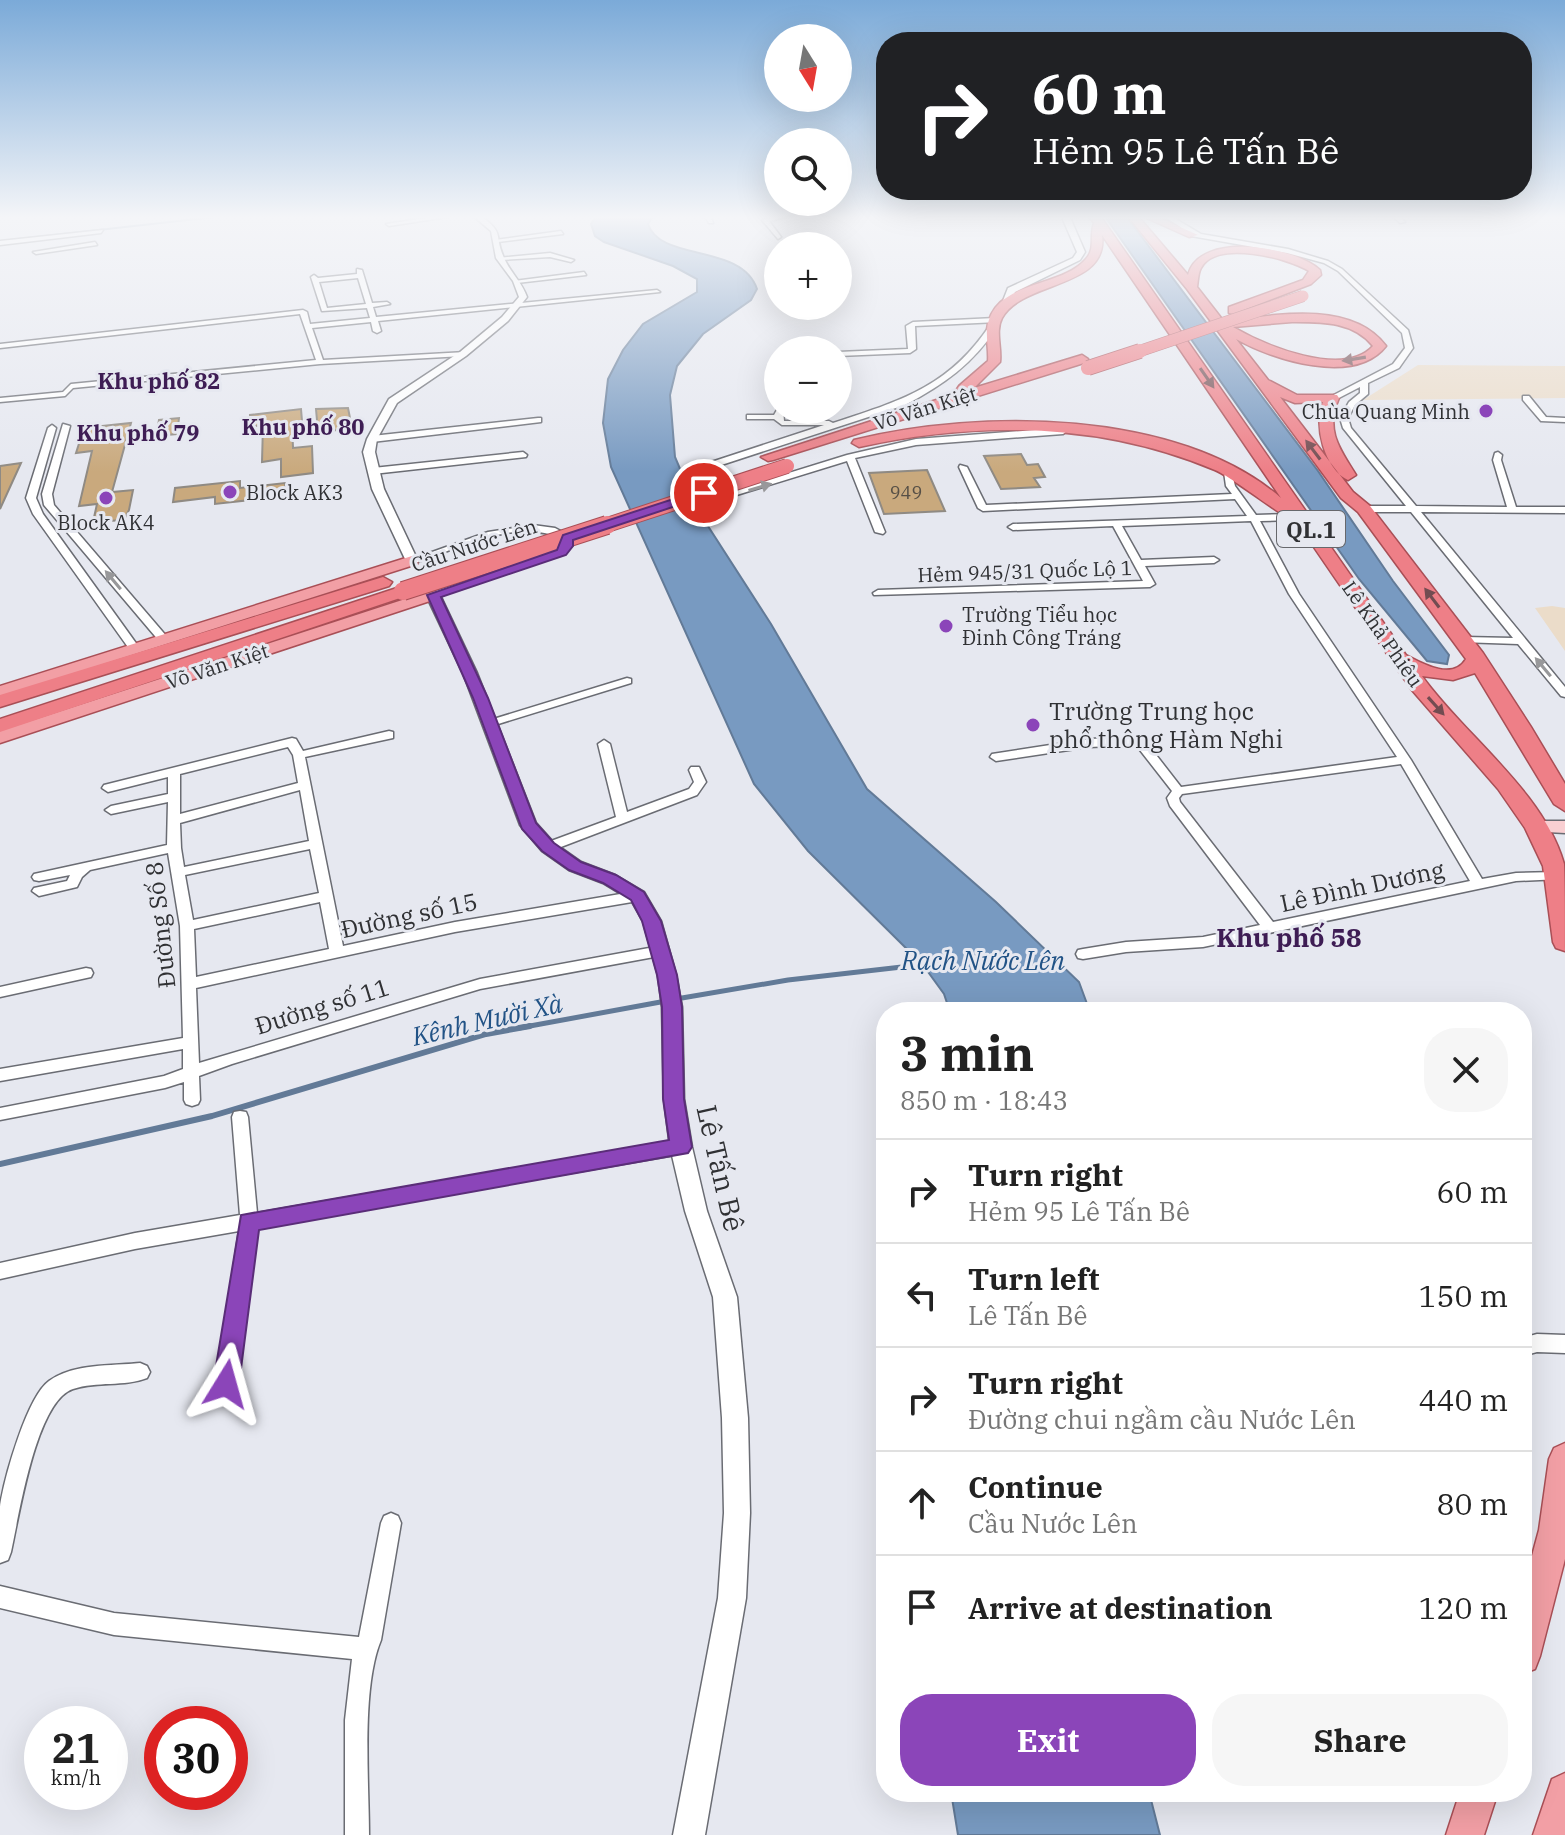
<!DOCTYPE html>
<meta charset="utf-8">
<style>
:root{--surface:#fff;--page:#f6f6f6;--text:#222;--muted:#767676;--line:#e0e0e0;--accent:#8b45b9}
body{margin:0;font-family:"IBM Plex Serif",serif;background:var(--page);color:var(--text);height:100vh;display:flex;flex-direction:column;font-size:30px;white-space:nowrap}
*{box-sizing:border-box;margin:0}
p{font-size:26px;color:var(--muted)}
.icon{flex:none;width:44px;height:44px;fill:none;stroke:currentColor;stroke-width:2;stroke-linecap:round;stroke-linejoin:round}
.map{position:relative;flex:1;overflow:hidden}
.drawer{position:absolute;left:876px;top:1002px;width:656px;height:800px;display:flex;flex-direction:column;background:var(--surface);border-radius:32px;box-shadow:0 8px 32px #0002}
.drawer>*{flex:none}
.guide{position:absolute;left:876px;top:32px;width:656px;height:168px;border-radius:32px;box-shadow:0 8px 32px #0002;background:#202124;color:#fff;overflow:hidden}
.needle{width:52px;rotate:169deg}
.tools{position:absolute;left:764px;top:24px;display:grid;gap:16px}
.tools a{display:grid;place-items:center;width:88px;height:88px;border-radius:50%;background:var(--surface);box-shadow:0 8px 32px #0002;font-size:40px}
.speed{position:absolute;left:24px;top:1706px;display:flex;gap:16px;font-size:40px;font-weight:700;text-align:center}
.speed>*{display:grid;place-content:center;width:104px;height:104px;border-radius:50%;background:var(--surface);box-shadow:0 8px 32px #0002;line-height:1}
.speed small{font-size:20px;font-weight:400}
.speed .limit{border:12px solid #d22;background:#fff;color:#111}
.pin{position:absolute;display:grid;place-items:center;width:68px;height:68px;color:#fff;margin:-34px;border:4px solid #fff;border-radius:50%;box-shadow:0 2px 8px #0007}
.me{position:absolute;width:88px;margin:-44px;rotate:8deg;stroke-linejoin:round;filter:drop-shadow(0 0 6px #0008)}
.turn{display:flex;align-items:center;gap:28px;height:168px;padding:0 24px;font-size:36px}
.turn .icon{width:104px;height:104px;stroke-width:2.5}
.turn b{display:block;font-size:56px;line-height:68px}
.round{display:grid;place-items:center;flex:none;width:84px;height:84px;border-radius:32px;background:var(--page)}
.head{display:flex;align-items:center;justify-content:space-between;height:136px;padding:0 24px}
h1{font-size:48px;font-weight:800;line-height:60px}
.action{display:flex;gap:16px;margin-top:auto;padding:16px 24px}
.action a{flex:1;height:92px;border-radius:32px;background:var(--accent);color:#fff;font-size:32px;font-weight:800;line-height:92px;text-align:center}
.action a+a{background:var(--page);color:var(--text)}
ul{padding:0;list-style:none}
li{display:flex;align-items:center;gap:24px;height:104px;padding:0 24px;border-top:2px solid var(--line)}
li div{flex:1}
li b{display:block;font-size:30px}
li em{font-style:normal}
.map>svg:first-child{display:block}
.industrial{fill:#ebdcc9}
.water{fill:#789ac1;stroke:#627a97;stroke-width:2}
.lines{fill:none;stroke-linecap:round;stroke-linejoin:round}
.stream-far2{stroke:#627a97;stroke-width:2}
.stream-far1{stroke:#627a97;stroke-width:5}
.stream{stroke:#627a97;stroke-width:6}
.building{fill:#c9a97d;stroke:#8f8a83;stroke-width:2}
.minor-casing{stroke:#6a6c73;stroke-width:3}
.tertiary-casing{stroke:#6a6c73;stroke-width:3}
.secondary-casing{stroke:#6a6c73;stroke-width:3}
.primary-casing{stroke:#a94f56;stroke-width:3}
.trunk-casing{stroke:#a94f56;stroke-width:3}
.minor{fill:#fff;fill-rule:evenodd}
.tertiary{fill:#fff;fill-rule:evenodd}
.secondary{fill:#f9cfd2;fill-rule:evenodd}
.primary{fill:#f29fa5;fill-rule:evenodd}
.trunk{fill:#ee7f87;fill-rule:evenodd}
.trunk-bridge-far2-casing{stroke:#a94f56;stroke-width:12;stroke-linecap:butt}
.trunk-bridge-far1-casing{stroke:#a94f56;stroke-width:16;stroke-linecap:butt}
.trunk-bridge-casing{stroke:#a94f56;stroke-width:20;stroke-linecap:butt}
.trunk-bridge-far2{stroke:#ee7f87;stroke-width:11}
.trunk-bridge-far1{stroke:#ee7f87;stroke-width:14}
.trunk-bridge{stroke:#ee7f87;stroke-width:18}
.oneway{fill:#724c51}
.oneway2{fill:#98989a}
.route{fill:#8b45b9;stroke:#5a2d78;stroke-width:2}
.poi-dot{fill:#8b45b9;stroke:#e6e8f0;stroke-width:3}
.labels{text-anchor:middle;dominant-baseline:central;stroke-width:6;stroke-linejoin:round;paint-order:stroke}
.far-number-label{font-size:18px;fill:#564f46}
.far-street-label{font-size:20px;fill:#303134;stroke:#e6e8f0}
.far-poi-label{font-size:20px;fill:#303134;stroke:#e6e8f0;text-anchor:start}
.far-neighbourhood-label{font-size:22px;font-weight:bold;fill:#3e1d54;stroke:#e6e8f0}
.shield{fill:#e6e8f0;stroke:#67686c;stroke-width:2}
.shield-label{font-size:22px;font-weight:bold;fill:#303134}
.poi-label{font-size:24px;fill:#303134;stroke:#e6e8f0;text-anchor:start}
.street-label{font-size:24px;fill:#303134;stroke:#e6e8f0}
.neighbourhood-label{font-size:26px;font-weight:bold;fill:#3e1d54;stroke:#e6e8f0}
.water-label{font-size:26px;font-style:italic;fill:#225386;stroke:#e6e8f0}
.near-street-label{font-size:28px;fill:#303134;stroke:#e6e8f0}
</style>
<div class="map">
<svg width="1565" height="1835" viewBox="0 0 1565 1835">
<rect width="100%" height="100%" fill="#e6e8f0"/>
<path class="industrial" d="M1418,365L1565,366V398L1363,400Z
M1552,606L1565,608V651L1535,608Z"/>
<path class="water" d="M597,215H654L648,224C660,262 742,243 757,289L751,300L703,334L677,366L670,395L675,457L697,509L771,624L867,789L996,902L1079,982L1090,1012H950L944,994L923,965L808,851L754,784L611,467L603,423L608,379L623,350L643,324L697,292V279L673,266L604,242L595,236L591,224Z
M1104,215H1125L1129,220L1318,471L1393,581L1449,655L1447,664L1427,661L1359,579Z
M951,1792H1149L1160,1835H958Z"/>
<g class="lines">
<path class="stream-far2" d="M0,241L232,215"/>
<path class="stream-far1" d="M676,999L788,980L928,964
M519,1028L666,1001"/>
<path class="stream" d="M0,1164L212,1116L486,1034L530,1026"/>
</g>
<path class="building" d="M348,408L351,423L346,424L347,429L318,432L316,409Z
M301,409L302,421L292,422L293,448L312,446L313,473L281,477V459L262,462L263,425L250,427V415Z
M179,418L177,434L156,436L159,420Z
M131,423L112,492L133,490L129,510L124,520L93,522L97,504L79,506L92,451L76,453L84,428Z
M1021,454L1027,465L1038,464L1045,477L1034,478L1040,487L1001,489L984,456Z
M21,463L0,509V466Z
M927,470L945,511L884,514L869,473Z
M240,481V488L285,483L286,496L215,504V497L173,502L175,488Z"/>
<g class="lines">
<g class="minor-casing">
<path id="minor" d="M446,215H460L389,226L386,224Z
M704,215H710L713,223H709Z
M780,215L789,216L769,221L781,237L778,239L762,220Z
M1064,215H1096L1066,218Z
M1162,215H1169L1201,234L1288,249L1328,261L1342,269L1408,330L1413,348L1399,368L1368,383V394L1355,405L1348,418L1351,428L1416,506L1507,507L1493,460L1495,453L1498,452L1502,455L1501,460L1516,507H1565V513L1421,512L1565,687V697L1561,696L1518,644L1460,642V638L1464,637L1513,638L1411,512H1364L1359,509L1364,506H1406L1343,428L1340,418L1349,402L1360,393V387L1335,400L1328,398L1393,364L1405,348L1402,333L1338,271L1324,263L1287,253L1191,236V234Z
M1392,215H1398L1405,222L1400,223Z
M103,230L101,233L0,245V241Z
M561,231L563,234L498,242L495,240Z
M95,242L97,245L36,254L33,252Z
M550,253L574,260L571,262L550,257L500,260L497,258Z
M357,269L362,270L372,303L387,302L390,304L373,307L376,317L657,290L660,292L378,321L381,331L377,333L373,331L371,322L312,328L323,360L466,352L467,354L463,356L320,364L73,388L65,396L0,402V398L63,392L71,384L316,360L300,314L0,348V344L303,310L307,312L310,324L370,318L367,308L322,311L311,277L314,275L318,278L357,274ZM358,278L366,304L327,308L319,282Z
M584,272L586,275L517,283L514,281Z
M995,318L998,322L915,326L916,349L910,353L838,356V352L908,349L906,326L913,322Z
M990,325L997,327C973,364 943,385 905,405L700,472L698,475L711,486L727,492L847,455L916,439L1063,428L1067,431L1063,434L916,445L855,458L885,532L883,534L875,532L847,461L727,498L705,490L690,475L693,468L824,425H782L774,419H747V415H774L778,408V410H783L784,421H829L833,423C900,401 949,387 990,325Z
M1523,396H1529L1546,417L1565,418V422L1541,421L1523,400Z
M538,418H541V422L372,442L368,439L372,436Z
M63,424L70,426L52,494L54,505L168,638V642H160L44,505L42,494Z
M52,425L56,428L36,498L43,514L138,646V650H130L33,514L26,498L48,428Z
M523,452L527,455L526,457L373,474L369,471L373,468Z
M960,465L967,467L986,505L1232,494L1226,486L1224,472L1231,470L1235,486L1256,515L1292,514L1297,517L1292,520L1260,521L1299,594L1411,760L1482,879L1516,873L1556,872L1561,873L1563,876L1561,879L1516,881L1478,889L1203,947L1126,952L1083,959L1078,958L1076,954L1078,950L1083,949L1126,942L1203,937L1260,925L1170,806L1167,798L1172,791L1136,745L1089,747L996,761L990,757L992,754L1089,739L1139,737L1143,738L1181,787L1397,757L1289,594L1251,521L1122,526L1141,560L1214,557L1219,560L1214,563L1145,566L1155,584L1150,587L874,595L873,593L878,590L1143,581L1113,526L1013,530L1008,527L1013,524L1247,516L1235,499L983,511L978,508L959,467ZM1401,764L1470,881L1273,922L1180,802L1179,798L1182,794Z
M533,525L555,528L570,536L572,546L564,554L433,598L429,597V593L558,550L562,545V539C516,517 460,548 415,563L407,561L488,532Z
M627,678L631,679V683L495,725L491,727L485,723L487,721Z
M389,731L393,732V738L305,757L343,946L455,922L638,891L645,896L638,901L455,932L196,988L199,1063L480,979L660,946L665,947L667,951L665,955L480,989L232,1064L199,1076L200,1100L198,1104L192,1106L186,1104L184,1100V1082L165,1088L0,1120V1108L164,1076L183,1069V1049L0,1081V1069L183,1038L180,926L168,853L90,870L82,877L77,887L39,896L32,891L34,888L67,881L70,875L39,881L34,880L32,877L34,874L167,845L168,802L111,814L105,810L111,806L168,794V777L108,792L102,788L104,785L292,738L296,739L303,751ZM288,747L293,755L298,783L180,814V774ZM300,790L309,841L184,867L181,848L180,823ZM310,849L319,893L193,920L185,875ZM320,902L329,949L196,977L194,929Z
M604,740L610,744L627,812L689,789L694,782L689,770L691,767H699L706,782L697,795L553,850H543L541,847L543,844L616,817L598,744Z
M86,968L91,969L93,973L91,977L0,997V987Z
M240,1111L246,1112L248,1117L257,1213L681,1140L687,1142L689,1147L687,1152L681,1154L257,1227L236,1384L233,1390L226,1393L219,1390L216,1384L239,1231L135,1249L0,1279V1263L135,1233L240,1215L232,1117L234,1112Z
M1537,1334L1565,1335V1353L1537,1352L1522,1356V1338Z
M140,1363L147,1366L150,1372L147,1378C124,1387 97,1381 73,1389C36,1401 19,1516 11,1552L8,1560L0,1563C0,1545 0,1525 0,1507C4,1478 27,1397 49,1381C74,1363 111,1366 140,1363Z
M391,1513L398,1516L401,1523L381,1640C361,1688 369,1781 369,1835H345V1720L352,1659L114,1635L0,1608V1586L114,1613L359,1637L381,1523L384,1516Z"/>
</g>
<g class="tertiary-casing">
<path id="tertiary" d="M472,215H480C506,235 493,233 504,258C510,272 522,282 527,297L508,321L466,356L397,403L377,439L375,452L384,489L418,561L412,565L406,561L372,489L363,452L367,439L389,399L460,352L502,317L519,297L513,281L496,258L491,231Z
M1061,215H1069L1085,252L1080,260L1015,292L1005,311H999L1008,288L1073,258L1077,252Z
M433,591L440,595L477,673L536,823L554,843L581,862L615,875L644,892L661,921L676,975L682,1007L684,1099L692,1147L707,1211L737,1297L748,1418L750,1513L746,1598L705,1835H673L718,1598L724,1513L722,1418L713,1297L685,1211L670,1147L664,1099L662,1007L658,975L643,921L631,900L603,883L569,870L542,851L520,825L463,673L426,595Z"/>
</g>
<g class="secondary-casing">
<path id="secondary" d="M1536,821H1565V833L1529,831L1527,827L1529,823Z"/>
</g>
<g class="primary-casing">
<path id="primary" d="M412,556L417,558V564L0,697V686Z
M433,590L439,592V598L0,743V731Z
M1565,1443V1559L1540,1656L1535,1669L1522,1674V1593L1539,1530L1549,1459L1554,1448Z
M1565,1773V1835H1533L1552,1779Z
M1460,1792H1498L1484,1835H1446Z"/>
</g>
<g class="trunk-casing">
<path id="trunk" d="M1088,215H1098L1103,220L1406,655C1423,664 1453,681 1466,659L1358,512L1341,498L1187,289L1127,215H1137L1188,275C1199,231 1294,246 1320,270L1321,275L1311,284L1233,314L1229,313V307L1303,280L1309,271C1288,258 1216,239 1201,268C1198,273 1198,281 1197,287L1225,323L1232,326L1233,321L1237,320C1284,313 1354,303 1386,346C1355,386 1273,360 1236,339L1268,380L1297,395H1337L1339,398C1325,430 1339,448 1356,475L1348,480C1325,470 1313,425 1323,402L1295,403L1280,397L1353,492L1370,506L1483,653L1531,727L1565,784V811L1554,804L1475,673L1453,680L1422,676C1464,735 1544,792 1564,864C1565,883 1565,928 1565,951L1556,948L1553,942L1543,866L1525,828L1498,789L1411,689L1296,521C1287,521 1234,478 1215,470C1101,422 978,421 859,447L852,443L854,440C980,409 1178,409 1281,498L1102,235C1109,289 1023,280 1002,318C995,331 1002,348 1000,362L974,388L1082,355L1088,359L1087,362L773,460L768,461L761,457L961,392L957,389L959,386L988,361C989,349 985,335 988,323C999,280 1061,288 1086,259C1096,248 1089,236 1094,223ZM1292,322C1321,322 1353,321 1373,346C1343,379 1264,345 1233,327Z
M1140,215H1153L1198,235L1189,237Z
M383,577L392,582L389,586L0,707V695Z
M403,586L412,591L409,595L0,732V719Z"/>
</g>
<use href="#minor" class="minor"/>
<use href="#tertiary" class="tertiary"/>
<use href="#secondary" class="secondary"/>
<use href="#primary" class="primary"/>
<use href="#trunk" class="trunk"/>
<g class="trunk-bridge-far2-casing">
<path id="trunk-bridge-far2" d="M1134,353L1303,296"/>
</g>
<g class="trunk-bridge-far1-casing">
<path id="trunk-bridge-far1" d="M1088,368L1140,351
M601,527L787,466"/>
</g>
<g class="trunk-bridge-casing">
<path id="trunk-bridge" d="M403,591L607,525"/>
</g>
<use href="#trunk-bridge-far2" class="trunk-bridge-far2"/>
<use href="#trunk-bridge-far1" class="trunk-bridge-far1"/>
<use href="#trunk-bridge" class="trunk-bridge"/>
</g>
<defs><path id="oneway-solid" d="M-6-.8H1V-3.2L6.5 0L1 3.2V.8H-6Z" transform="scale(2)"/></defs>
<g class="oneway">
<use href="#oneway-solid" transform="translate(1354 359) rotate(171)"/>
<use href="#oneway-solid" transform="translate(1207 378) rotate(55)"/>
<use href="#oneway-solid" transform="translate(1313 450) rotate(-127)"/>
<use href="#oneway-solid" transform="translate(1432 598) rotate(-127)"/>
<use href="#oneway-solid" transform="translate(1436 706) rotate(48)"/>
</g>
<g class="oneway2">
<use href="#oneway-solid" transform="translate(760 487) rotate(-17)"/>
<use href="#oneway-solid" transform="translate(113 580) rotate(-130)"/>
<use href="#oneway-solid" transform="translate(1543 667) rotate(-130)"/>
</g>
<linearGradient id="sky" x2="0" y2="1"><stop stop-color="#7baad8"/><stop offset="0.46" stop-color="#f4f5f8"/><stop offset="1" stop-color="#f4f5f8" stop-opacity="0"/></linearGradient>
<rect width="1565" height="472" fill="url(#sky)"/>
<path class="route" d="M704,489L710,493L709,495L573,540V546L566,555L441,597L488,698L536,823L554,843L581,862L616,875L644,892L661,921L677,975L682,1007L684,1099L692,1147L688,1153L259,1230L239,1384L235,1392L226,1396L217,1392L213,1384L241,1215L669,1140L663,1099L662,1007L657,975L642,921L631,900L603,883L569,870L542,851L522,829L473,698L427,595L557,550L563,535Z"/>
<g class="poi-dot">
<circle cx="1486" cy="411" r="8"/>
<circle cx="230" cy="492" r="8"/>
<circle cx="106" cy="498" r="8"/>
<circle cx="946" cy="626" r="8"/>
<circle cx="1033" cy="725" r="8"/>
</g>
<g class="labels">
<g class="far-number-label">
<text x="906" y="492">949</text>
</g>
<g class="far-street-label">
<text transform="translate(925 408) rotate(-17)">Võ Văn Kiệt</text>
<text transform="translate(474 545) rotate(-18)">Cầu Nước Lên</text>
<text transform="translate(1025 571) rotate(-2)">Hẻm 945/31 Quốc Lộ 1</text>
<text transform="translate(1383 634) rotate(55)">Lê Khả Phiêu</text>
<text transform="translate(217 666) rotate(-18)">Võ Văn Kiệt</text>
</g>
<g class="far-poi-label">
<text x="1470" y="411" text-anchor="end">Chùa Quang Minh</text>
<text x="246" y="492">Block AK3</text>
<text x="106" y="522" text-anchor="middle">Block AK4</text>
<text x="962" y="614">Trường Tiểu học<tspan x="962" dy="23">Đinh Công Tráng</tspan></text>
</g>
<g class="far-neighbourhood-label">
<text x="159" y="380">Khu phố 82</text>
<text x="303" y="426">Khu phố 80</text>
<text x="138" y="432">Khu phố 79</text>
</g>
<rect class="shield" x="1277" y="511" width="68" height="36" rx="6"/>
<g class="shield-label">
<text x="1311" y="529">QL.1</text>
</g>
<g class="poi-label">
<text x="1049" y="711">Trường Trung học<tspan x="1049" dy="28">phổ thông Hàm Nghi</tspan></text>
</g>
<g class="street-label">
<text transform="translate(1362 886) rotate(-12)">Lê Đình Dương</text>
<text transform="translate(409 915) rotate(-12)">Đường số 15</text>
<text transform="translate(160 925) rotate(-96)">Đường Số 8</text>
<text transform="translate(322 1006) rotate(-17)">Đường số 11</text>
</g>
<g class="neighbourhood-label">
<text x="1289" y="937">Khu phố 58</text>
</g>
<g class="water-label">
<text x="983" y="960">Rạch Nước Lên</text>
<text transform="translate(487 1019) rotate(-13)">Kênh Mười Xà</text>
</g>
<g class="near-street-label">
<text transform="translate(721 1168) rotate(77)">Lê Tấn Bê</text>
</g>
</g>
</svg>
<div class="tools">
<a><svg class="needle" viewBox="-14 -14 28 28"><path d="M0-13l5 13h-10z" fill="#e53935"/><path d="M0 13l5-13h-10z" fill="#767676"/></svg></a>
<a><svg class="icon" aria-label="search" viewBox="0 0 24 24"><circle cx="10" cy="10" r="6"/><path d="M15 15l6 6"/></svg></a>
<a>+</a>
<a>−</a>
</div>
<div class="speed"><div>21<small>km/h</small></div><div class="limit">30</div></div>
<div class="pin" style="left:704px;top:493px;background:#d93025"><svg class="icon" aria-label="arrive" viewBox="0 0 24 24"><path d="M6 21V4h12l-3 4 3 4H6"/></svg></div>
<svg class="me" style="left:226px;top:1384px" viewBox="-20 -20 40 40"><path d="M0-17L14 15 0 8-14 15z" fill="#8b45b9" stroke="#fff" stroke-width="4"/></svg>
<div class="guide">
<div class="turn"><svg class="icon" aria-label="right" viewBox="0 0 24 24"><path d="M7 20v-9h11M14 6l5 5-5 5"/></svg><div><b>60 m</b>Hẻm 95 Lê Tấn Bê</div></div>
</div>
<section class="drawer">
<div class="head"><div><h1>3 min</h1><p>850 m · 18:43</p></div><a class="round"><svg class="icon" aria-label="close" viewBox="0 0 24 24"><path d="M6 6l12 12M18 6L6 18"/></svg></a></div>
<ul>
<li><svg class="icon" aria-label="right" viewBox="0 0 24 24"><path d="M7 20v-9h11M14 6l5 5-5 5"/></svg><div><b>Turn right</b><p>Hẻm 95 Lê Tấn Bê</p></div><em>60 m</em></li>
<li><svg class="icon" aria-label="left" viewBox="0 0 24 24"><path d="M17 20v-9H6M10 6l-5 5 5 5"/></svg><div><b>Turn left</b><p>Lê Tấn Bê</p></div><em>150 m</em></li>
<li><svg class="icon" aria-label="right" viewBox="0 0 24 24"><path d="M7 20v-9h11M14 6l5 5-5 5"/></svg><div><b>Turn right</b><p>Đường chui ngầm cầu Nước Lên</p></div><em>440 m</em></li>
<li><svg class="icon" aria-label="ahead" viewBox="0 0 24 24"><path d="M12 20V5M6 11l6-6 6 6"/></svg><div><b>Continue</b><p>Cầu Nước Lên</p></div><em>80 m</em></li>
<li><svg class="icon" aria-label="arrive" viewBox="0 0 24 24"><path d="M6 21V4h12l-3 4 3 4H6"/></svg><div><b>Arrive at destination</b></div><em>120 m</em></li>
</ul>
<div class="action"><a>Exit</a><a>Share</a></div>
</section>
</div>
